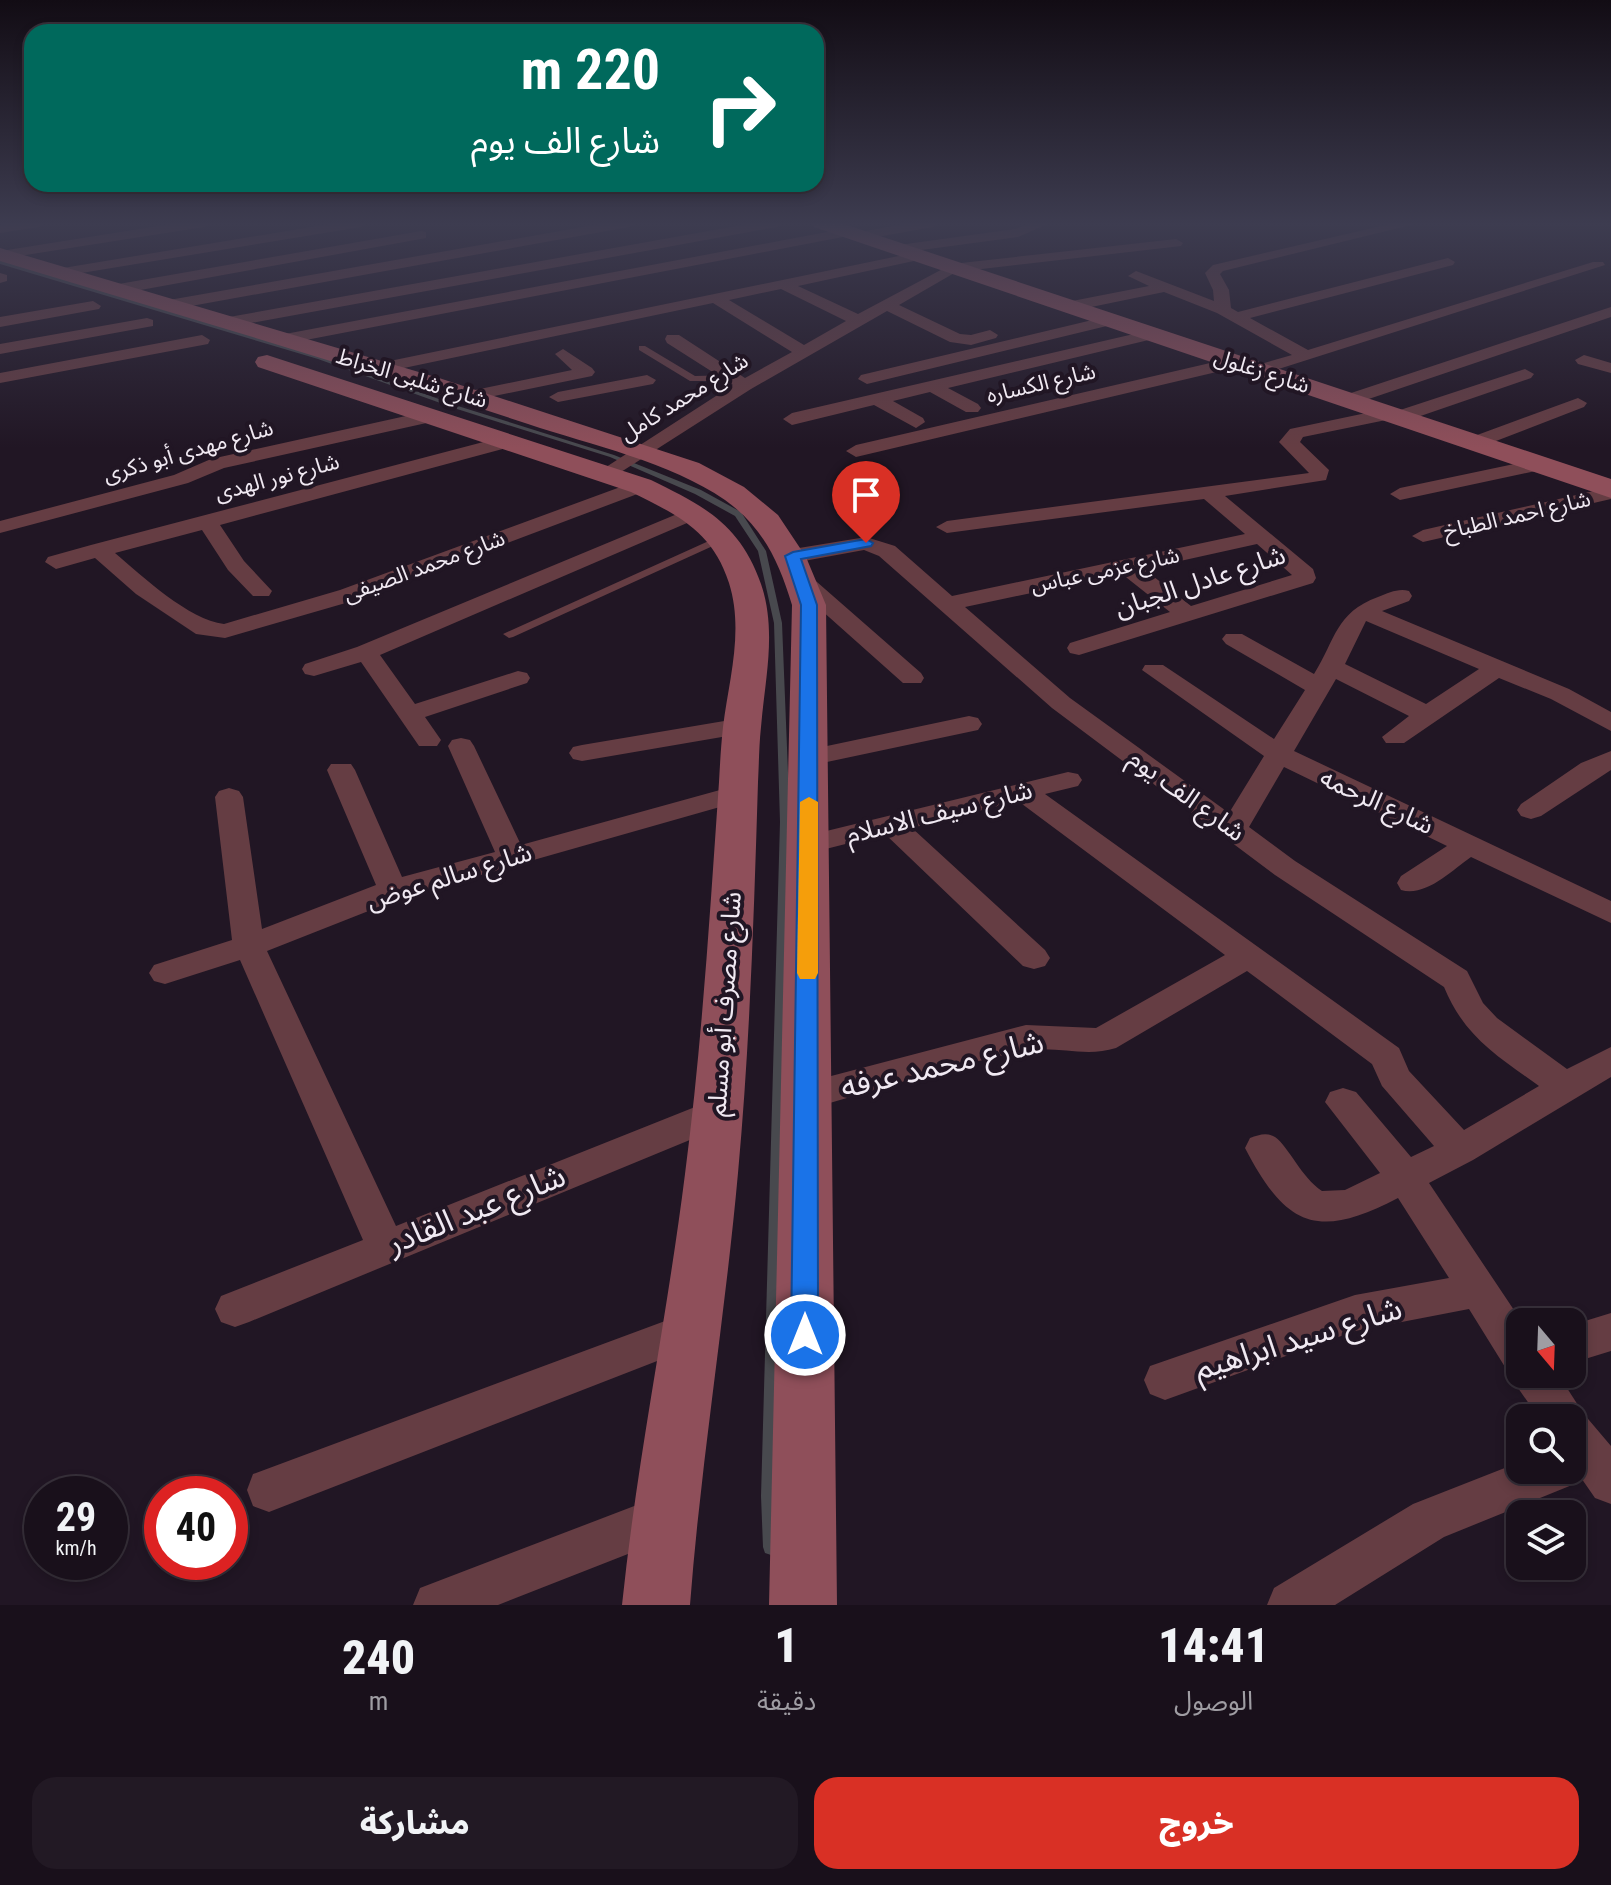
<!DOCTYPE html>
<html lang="ar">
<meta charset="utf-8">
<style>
:root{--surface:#19101b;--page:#221924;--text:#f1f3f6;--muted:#9f9da3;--line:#37303a;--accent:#d93025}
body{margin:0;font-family:"Roboto Condensed","Noto Sans Arabic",sans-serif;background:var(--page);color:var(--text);direction:rtl;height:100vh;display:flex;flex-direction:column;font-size:30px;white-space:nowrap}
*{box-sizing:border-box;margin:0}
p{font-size:26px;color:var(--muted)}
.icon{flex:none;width:44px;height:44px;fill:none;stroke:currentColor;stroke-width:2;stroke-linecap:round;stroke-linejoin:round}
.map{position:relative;height:1605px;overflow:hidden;direction:ltr}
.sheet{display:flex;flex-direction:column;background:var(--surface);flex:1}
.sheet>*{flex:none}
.banner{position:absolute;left:24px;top:24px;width:800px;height:168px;border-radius:24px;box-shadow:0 4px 12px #0003,0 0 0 2px var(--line);direction:rtl;background:#00695c;color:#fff;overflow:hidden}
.needle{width:52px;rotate:161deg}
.buttons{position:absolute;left:1506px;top:1308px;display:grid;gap:16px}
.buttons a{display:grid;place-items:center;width:80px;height:80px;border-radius:16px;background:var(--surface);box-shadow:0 4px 12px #0003,0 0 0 2px var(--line);font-size:40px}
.speed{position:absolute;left:24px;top:1476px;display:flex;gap:16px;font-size:40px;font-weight:700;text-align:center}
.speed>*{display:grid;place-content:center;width:104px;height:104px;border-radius:50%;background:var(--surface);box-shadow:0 4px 12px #0003,0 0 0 2px var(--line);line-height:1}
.speed small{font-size:20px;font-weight:400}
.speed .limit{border:12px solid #d22;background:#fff;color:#111}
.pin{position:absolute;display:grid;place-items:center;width:68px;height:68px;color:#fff;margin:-82px -34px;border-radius:50% 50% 50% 0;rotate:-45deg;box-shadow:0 0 8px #0007}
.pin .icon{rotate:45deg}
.me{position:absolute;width:88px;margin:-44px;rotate:0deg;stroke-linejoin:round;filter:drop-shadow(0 0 6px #0008)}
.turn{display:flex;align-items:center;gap:28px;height:168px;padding:0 32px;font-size:36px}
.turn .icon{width:104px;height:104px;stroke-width:2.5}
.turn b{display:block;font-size:56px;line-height:68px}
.eta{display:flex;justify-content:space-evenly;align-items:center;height:136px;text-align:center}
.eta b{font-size:48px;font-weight:800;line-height:56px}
.cta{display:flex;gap:16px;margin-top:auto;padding:16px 32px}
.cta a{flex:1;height:92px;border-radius:24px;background:var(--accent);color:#fff;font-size:32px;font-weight:800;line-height:92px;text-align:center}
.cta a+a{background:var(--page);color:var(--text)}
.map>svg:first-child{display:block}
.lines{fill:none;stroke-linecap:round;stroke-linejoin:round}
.stream{fill:#48494e;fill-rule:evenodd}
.lane{fill:#653d43;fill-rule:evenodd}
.street{fill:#653d43;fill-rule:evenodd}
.secondary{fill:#8f4f5a;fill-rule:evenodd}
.route{fill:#1a73e8;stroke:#114b97;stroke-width:2}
.slow{fill:#f59e0b}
.labels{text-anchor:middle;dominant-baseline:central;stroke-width:8;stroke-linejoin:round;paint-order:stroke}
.far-street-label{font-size:22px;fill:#f0e9f2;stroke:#211624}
.street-label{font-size:26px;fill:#f0e9f2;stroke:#211624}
.near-street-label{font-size:32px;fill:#f0e9f2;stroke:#211624}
</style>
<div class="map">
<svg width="1611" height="1605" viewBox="0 0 1611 1605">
<rect width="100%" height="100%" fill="#211624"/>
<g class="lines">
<path class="stream" d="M0,260L322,357L461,407L614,455L701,490L741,512L766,551L782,623L790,822L777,1496L779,1547L777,1553L771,1555L765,1553L763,1547L761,1496L780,822L774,623L758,551L735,516L695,494L610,457L457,409L318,359L0,264Z"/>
<path class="lane" d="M639,346H645L695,376L733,375L737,378L733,381H690L639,350Z
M722,535L727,538L726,540L513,637L509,638L503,634Z"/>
<path class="street" d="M11,223H46L39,227L0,233V225Z
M177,223H211L204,227L0,259L1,251Z
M335,223H368L361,227L57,277L50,273L57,269Z
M605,223H636L629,227L169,310L161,305L169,300Z
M753,223H784L777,227L229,327L221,322L229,317Z
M909,223H940L933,227L860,240L853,236L860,232Z
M1031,223H1050L1018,237L899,253L892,249L899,245L1015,229Z
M1394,223H1419L1223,271L1220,274L1229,290L1231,308L1238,312L1448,258L1455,262L1453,265L1250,318L1308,350L1593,262H1603L1605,265L1260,375L1251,370L1254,366L1292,355L1217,313L1164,292L1067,312L1059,307L1067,302L1149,286L1128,276L1136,271L1214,301L1213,290L1205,273L1213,265Z
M848,228L855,232L853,235L285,344L277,339L285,334Z
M421,231L426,232V238L113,295L105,290L113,285Z
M1176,239L1183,243L1181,246L956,272L899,305L960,334L971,335L990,330L998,335L996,338L971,345L950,342L887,311L751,389L610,479L600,473L603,469L733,385L667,343L665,339L667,335H679L745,378L792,352L713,303L380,373L371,368L380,363L918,252L923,253V259L798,286L858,314L952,264ZM781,289L846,321L804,345L729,300Z
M0,273L7,275V281L0,283Z
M93,301L101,306L99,309L0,327V317Z
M1611,307V317L1354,404H1342L1339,400L1342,396Z
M1109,316L1117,321L1115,324L867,384L858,379L861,375Z
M147,318L153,320V326L0,354V344Z
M1151,330L1157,332L1159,335L1157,338L948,388L978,404L981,408L978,412H966L930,392L893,401L923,418L925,422L916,428L874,405L792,425L783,419L792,413Z
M202,335L210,340L208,344L0,383V373Z
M563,349L592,368L595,372L592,376L470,401L461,396L470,391L572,370L555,354Z
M1584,355L1611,363V373L1578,364L1575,360Z
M1236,357L1242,358L1245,362L1242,366L856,457L846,451L856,445Z
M1525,369L1534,374L1531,378L1406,421L1391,419L1303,437L1300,442L1329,470L1326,480L1225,496L1313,569L1316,578L1313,583L1079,655L1070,653L1067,648L1070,643L1170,612L1122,574L965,607L1070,698L1229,813L1264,756L1142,670L1145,665H1163L1274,739L1305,690L1226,644L1222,639L1226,634H1242L1314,674C1336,639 1335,613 1378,597C1389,593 1398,588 1409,591L1412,596L1409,601L1382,611L1569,689L1611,712V731L1551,699L1499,678L1404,743H1386L1382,737L1409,716L1336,679L1294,751L1611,901V923L1471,857C1451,871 1426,897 1401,890L1397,883L1401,876L1447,846L1284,767L1249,827L1295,861L1467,971L1483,1003L1497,1018L1567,1069L1611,1047V1077L1473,1160L1429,1183L1522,1322L1520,1374H1558L1583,1413L1611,1446V1504L1595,1498L1577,1472L1572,1485L1444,1537L1335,1605H1267L1274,1588L1413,1504L1520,1462V1470H1572V1418H1539L1518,1388L1514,1371L1505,1367L1469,1309L1355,1331L1165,1400L1150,1394L1144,1380L1150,1366L1355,1295L1449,1278L1398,1198C1319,1239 1287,1229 1245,1148L1250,1138C1259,1135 1266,1132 1275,1137C1289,1147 1301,1177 1322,1191L1345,1190L1380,1173L1325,1102L1330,1092L1343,1088L1356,1092L1411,1157L1434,1146L1382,1086L1372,1064L1247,971L1116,1048C1085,1058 1056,1045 1025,1051C951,1065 878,1090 805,1110L793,1106L787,1096L793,1086L1026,1025L1096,1028L1225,955L1018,801L912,828L1045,950L1050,958L1045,966L1034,969L1023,966L885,834L810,853L800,851L795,844L800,837L810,835L1068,772L1078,774L1082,780L1078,786L1045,794L1399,1048L1409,1071L1464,1130L1539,1086C1497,1056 1464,1036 1444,987L1275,875L1052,708L879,556L864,550L793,563L782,556L793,549L866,537L895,546L952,596L1245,534L1204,499L947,533L936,527L947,521L1309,473L1279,442L1290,429L1390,408L1397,411ZM1257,544L1292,575L1191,606L1144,569ZM1366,621L1479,669L1426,704L1345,664Z
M647,375L656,380L653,384L558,402L549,397L558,392Z
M1578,398L1587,403L1584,407L1483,446L1476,448L1466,442L1469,438Z
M433,410L440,412L442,416L440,420L224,468L188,483L0,533V521L174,475L211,459Z
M510,435L517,437L520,441L517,445L220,525L244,561L272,591L269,596H253L228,570L202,530L115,553C142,576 189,620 224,624L340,590L634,482L641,480L651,486L648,490L356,600L225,638L196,634L136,594L95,558L56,569L45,562L48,557L91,545Z
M1543,458L1553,464L1550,468L1400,500L1390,494L1400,488Z
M1611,487V499L1423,542L1412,536L1423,530Z
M694,507L701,509L704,513L701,517L380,655L415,704L518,671L527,673L530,678L527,683L425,717L441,740L437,746H419L361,662L314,676L305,674L302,669L305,664L357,647Z
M801,573L809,575L921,673L924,678L921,683H903L793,585L790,580L793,575Z
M969,716L978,718L982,724L978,730L808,766L798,764L795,758L798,752L808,750Z
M742,718L751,720L755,726L751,732L582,761L573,759L569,753L573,747L582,745Z
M461,738L470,740L474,746L521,845L738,785L748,787L752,793L748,799L404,897L267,951L396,1226L705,1103L718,1099L731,1103L736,1113L731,1123L249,1322L235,1327L221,1322L215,1309L221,1296L363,1240L240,960L165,984L154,981L149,973L154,965L232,940L215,797L219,791L229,788L239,791L243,797L262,929L376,885L327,770L331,764H351L355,770L402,877L495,852L448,746L452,740Z
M1611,751V770L1541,816L1531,819L1521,816L1517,810L1521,804L1581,763Z
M692,1311L706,1316L712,1329L706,1342L269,1512L253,1506L247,1490L253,1474Z
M1611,1313V1351L1572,1363V1325Z
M663,1495L679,1502L686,1518L679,1534L498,1605H413L420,1588Z"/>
<path class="secondary" d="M811,223H841L1611,479V498L814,227Z
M0,248L439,378L699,463L744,487L778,515L806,557L826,605L837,1605H769L792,605C779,562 763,527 725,500C670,462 591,445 528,424C353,366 176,314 0,261Z
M267,355L651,480C704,506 740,524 761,584C777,631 765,679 761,727C759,745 759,764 758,782C754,912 750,1043 738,1173C725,1318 701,1460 690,1605H622C637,1460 667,1318 685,1174C702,1044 710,912 719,782C720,764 721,745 723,727C729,679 744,631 729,583C712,530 677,515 631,492L258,367L255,362L258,357Z"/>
</g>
<linearGradient id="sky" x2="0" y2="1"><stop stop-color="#120c14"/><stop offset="0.5" stop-color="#3d3c50"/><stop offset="1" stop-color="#3d3c50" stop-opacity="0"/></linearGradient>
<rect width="1611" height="448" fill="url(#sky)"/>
<path class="route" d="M866,539L873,543L871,546L801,559L817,605L818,1335L814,1344L805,1347L795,1344L791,1335L801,605L785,556L793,552Z"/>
<path class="slow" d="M809,797L818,802V973L815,979H800L797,973L800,802Z"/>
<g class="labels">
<g class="far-street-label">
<text transform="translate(1262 371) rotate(18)">شارع زغلول</text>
<text transform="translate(412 378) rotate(17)">شارع شلبى الخراط</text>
<text transform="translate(1041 383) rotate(-13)">شارع الكساره</text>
<text transform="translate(684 397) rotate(-32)">شارع محمد كامل</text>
<text transform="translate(188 451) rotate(-16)">شارع مهدى أبو ذكرى</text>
<text transform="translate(277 477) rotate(-15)">شارع نور الهدى</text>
<text transform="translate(1517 515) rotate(-13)">شارع احمد الطباخ</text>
<text transform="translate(424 566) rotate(-20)">شارع محمد الصيفى</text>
<text transform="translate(1105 570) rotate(-12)">شارع عزمى عباس</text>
</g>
<g class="street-label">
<text transform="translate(1200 581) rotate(-18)">شارع عادل الجبان</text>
<text transform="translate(1187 795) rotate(36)">شارع الف يوم</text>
<text transform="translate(1377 801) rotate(25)">شارع الرحمه</text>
<text transform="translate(939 812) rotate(-14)">شارع سيف الاسلام</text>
<text transform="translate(449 876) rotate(-17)">شارع سالم عوض</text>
<text transform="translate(724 1004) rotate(-86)">شارع مصرف أبو مسلم</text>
</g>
<g class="near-street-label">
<text transform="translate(942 1064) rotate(-13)">شارع محمد عرفه</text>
<text transform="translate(476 1209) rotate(-22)">شارع عبد القادر</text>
<text transform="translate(1298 1338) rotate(-17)">شارع سيد ابراهيم</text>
</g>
</g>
</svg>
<div class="buttons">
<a><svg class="needle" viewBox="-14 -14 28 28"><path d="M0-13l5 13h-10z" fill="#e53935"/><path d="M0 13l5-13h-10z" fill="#9f9da3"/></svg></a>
<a><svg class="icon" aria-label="search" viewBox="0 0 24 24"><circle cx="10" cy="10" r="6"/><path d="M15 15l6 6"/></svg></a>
<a><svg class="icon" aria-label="layers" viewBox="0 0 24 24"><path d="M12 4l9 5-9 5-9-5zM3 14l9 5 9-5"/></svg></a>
</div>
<div class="speed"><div>29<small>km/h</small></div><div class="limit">40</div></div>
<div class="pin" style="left:866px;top:543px;background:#d93025"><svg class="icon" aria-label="arrive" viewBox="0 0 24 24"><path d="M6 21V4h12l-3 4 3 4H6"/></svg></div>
<svg class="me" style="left:805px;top:1335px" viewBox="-20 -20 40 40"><circle r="17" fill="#1a73e8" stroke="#fff" stroke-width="3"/><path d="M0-11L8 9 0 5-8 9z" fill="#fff"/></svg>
<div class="banner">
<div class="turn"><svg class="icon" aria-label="right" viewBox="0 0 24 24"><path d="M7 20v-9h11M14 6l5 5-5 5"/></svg><div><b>220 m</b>شارع الف يوم</div></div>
</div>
</div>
<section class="sheet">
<div class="eta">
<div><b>14:41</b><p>الوصول</p></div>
<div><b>1</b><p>دقيقة</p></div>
<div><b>240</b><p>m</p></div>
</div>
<div class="cta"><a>خروج</a><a>مشاركة</a></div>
</section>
